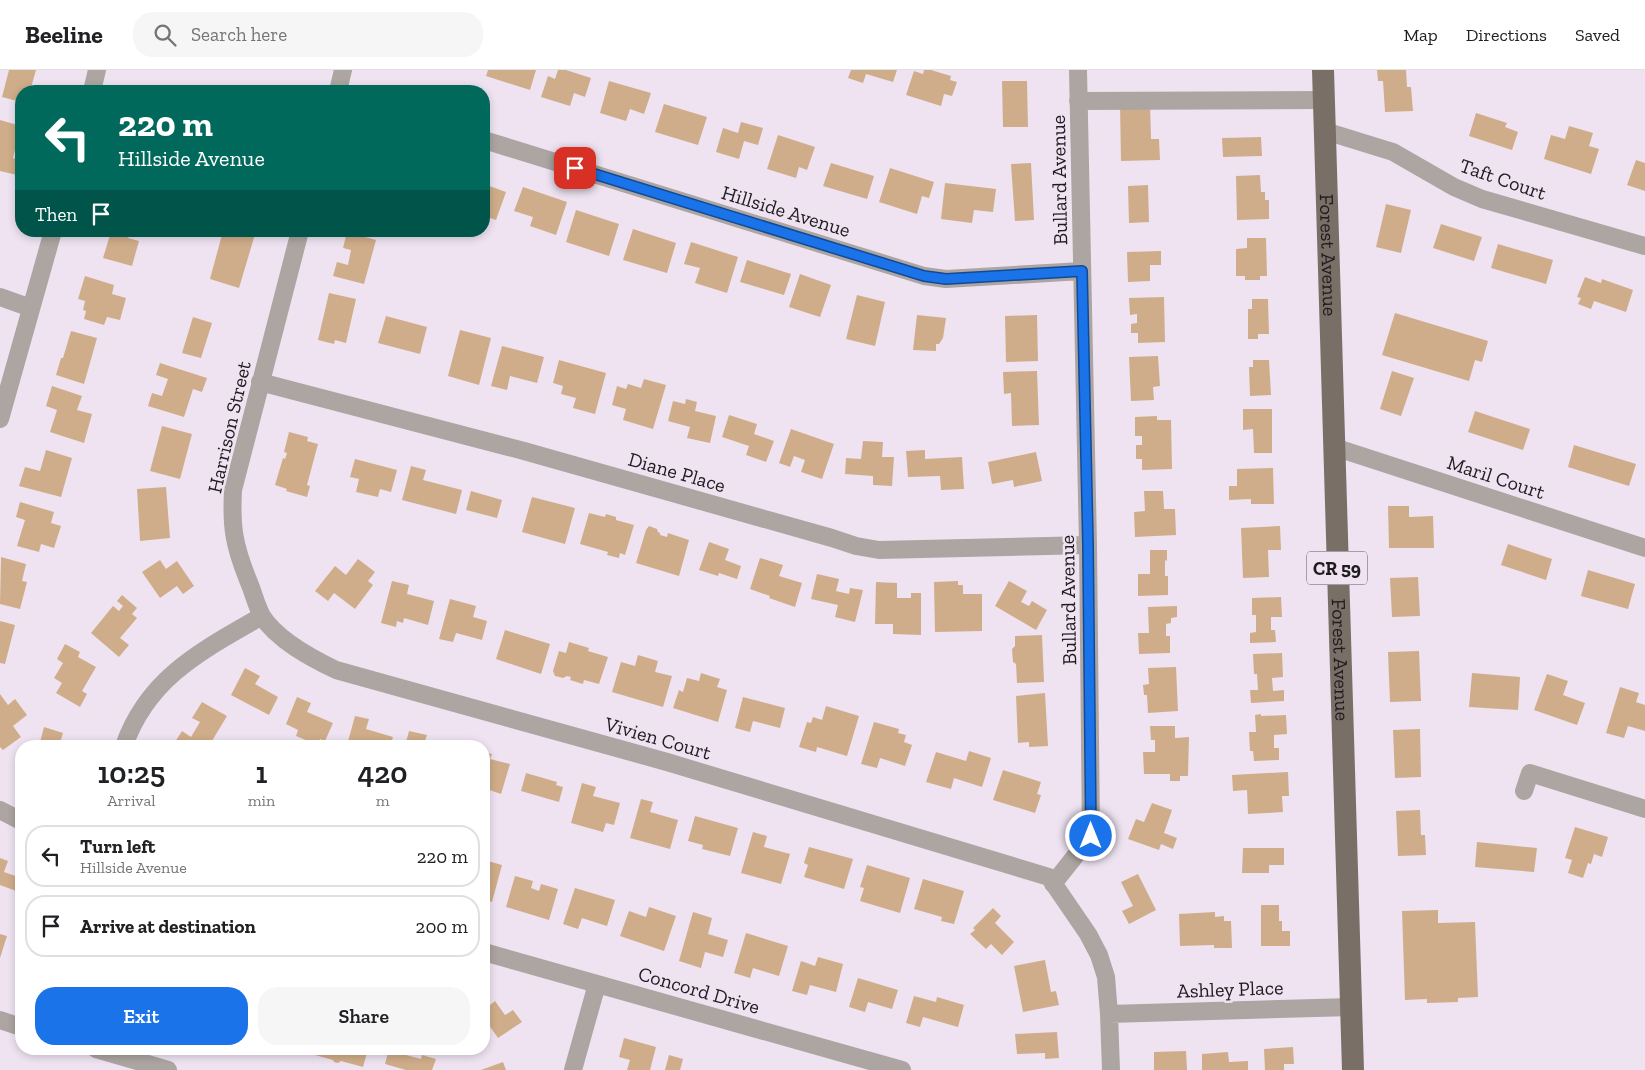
<!DOCTYPE html>
<style>
:root{--surface:#fff;--page:#f6f6f6;--text:#202124;--muted:#757577;--line:#e0e0e0;--accent:#1a73e8}
body{margin:0;font-family:"Zilla Slab",serif;background:var(--page);color:var(--text);height:100vh;display:flex;flex-direction:column;font-size:19px;white-space:nowrap}
*{box-sizing:border-box;margin:0}
p{font-size:16px;color:var(--muted)}
.icon{flex:none;width:28px;height:28px;fill:none;stroke:currentColor;stroke-width:2;stroke-linecap:round;stroke-linejoin:round}
.map{position:relative;flex:1;overflow:hidden}
.details{position:absolute;left:15px;top:670px;width:475px;height:315px;display:flex;flex-direction:column;background:var(--surface);border-radius:20px;box-shadow:0 2px 8px #0003}
.details>*{flex:none}
.banner{position:absolute;left:15px;top:15px;width:475px;height:152px;border-radius:20px;box-shadow:0 2px 8px #0003;background:#00695c;color:#fff;overflow:hidden}
.pin{position:absolute;display:grid;place-items:center;width:42px;height:42px;color:#fff;margin:-21px;border-radius:10px;box-shadow:0 2px 8px #0006}
.me{position:absolute;width:55px;margin:-28px;rotate:0deg;stroke-linejoin:round;filter:drop-shadow(0 0 4px #0008)}
.turn{display:flex;align-items:center;gap:18px;height:105px;padding:0 20px;font-size:22px}
.turn .icon{width:65px;height:65px;stroke-width:2.5}
.turn b{display:block;font-size:35px;line-height:42px}
.then{display:flex;align-items:center;height:48px;padding:0 20px;background:#0003;gap:10px;font-size:19px}
.eta{display:flex;justify-content:space-evenly;align-items:center;height:85px;text-align:center}
.eta b{font-size:30px;font-weight:600;line-height:35px}
.primary-button{display:flex;gap:10px;margin-top:auto;padding:10px 20px}
.primary-button a{flex:1;height:58px;border-radius:20px;background:var(--accent);color:#fff;font-size:20px;font-weight:600;line-height:58px;text-align:center}
.primary-button a+a{background:var(--page);color:var(--text)}
ul{padding:0;list-style:none}
li{display:flex;align-items:center;gap:15px;height:62px;margin:0 10px 8px;padding:0 10px;border:2px solid var(--line);border-radius:20px}
li div{flex:1}
li b{display:block;font-size:19px}
li em{font-style:normal}
header{display:flex;align-items:center;gap:30px;box-sizing:border-box;height:70px;padding:0 25px;background:var(--surface);border-bottom:1px solid var(--line)}
header strong{font-size:24px}
nav{display:flex;gap:28px;margin-inline-start:auto;font-size:18px}
.search{width:350px;height:45px;background:var(--page);display:flex;align-items:center;gap:12px;box-sizing:border-box;padding:0 18px;border-radius:20px;color:var(--muted);font-size:19px}
.map>svg:first-child{display:block}
.building{fill:#d0ad8a}
.lines{fill:none;stroke-linecap:round;stroke-linejoin:round}
.minor{stroke:#aca5a1;stroke-width:18}
.major{stroke:#7a6f67;stroke-width:22}
.route-casing{stroke:#114b97;stroke-width:12}
.route{stroke:#1a73e8;stroke-width:9}
.labels{text-anchor:middle;dominant-baseline:central;stroke-width:5;stroke-linejoin:round;paint-order:stroke}
.shield{fill:#efe3f1;stroke:#5e575f;stroke-width:1}
.shield-label{font-size:19px;font-weight:bold;fill:#201b20}
.street-label{font-size:20px;fill:#201b20;stroke:#efe3f1}
</style>
<header>
<strong>Beeline</strong>
<div class="search"><svg class="icon" aria-label="search" viewBox="0 0 24 24"><circle cx="10" cy="10" r="6"/><path d="M15 15l6 6"/></svg>Search here</div>
<nav><a>Map</a><a>Directions</a><a>Saved</a></nav>
</header>
<div class="map">
<svg width="1645" height="1000" viewBox="0 0 1645 1000">
<rect width="100%" height="100%" fill="#efe3f1"/>
<path class="building" d="M9,0H36L30,21H21V32L2,27Z
M488,0H536L530,20L486,6Z
M558,0H566L591,8L585,27L574,23L570,36L541,27L548,6L555,9Z
M851,0H897L893,12L866,4L863,13L848,8Z
M924,0H931L951,6L950,10L957,12L952,26L944,24L941,36L906,25L914,1L923,4Z
M1377,0H1406L1407,17H1411L1413,41L1385,42L1383,11H1378Z
M609,11L651,23L644,44L630,39L626,51L600,43Z
M1002,11H1027L1028,57H1003Z
M1150,32L1151,69H1159L1160,90L1121,91L1120,33Z
M664,34L707,47L698,75L655,62Z
M1476,43L1507,53L1505,57L1518,62L1512,80L1469,66Z
M0,50L21,56L13,88L21,90L17,105L0,101Z
M741,52L763,58L758,75L744,71L739,89L716,82L723,58L738,63Z
M1569,56L1593,63L1589,76L1599,79L1591,104L1544,89L1551,65L1565,69Z
M778,65L815,77L807,100L799,97L796,108L767,99Z
M1261,67L1262,86L1223,87L1222,68Z
M1636,90L1645,93V121L1627,115Z
M831,93L874,106L867,129L823,116Z
M1031,93L1034,150L1015,151L1011,94Z
M890,98L934,112L929,128L922,126L917,144L879,132Z
M1260,105L1261,122H1265V130H1269V149L1237,150L1236,106Z
M945,113L996,119L993,142L974,140L972,153L941,149Z
M484,114L506,122L496,150L484,146Z
M1148,115L1149,152L1129,153L1128,116Z
M523,117L567,132L556,165L530,156L533,147L514,141Z
M1386,134L1411,140L1401,183L1376,177Z
M576,140L619,154L609,186L566,172Z
M1441,154L1482,167L1474,191L1433,178Z
M633,159L676,173L667,203L623,190Z
M130,161L128,168L139,171L132,196L103,188L110,165L97,161Z
M223,161H256L239,218L210,209Z
M347,162L376,170L364,214L333,206L337,192L348,195L351,180L343,178Z
M1247,168H1266L1267,206H1260V210H1245V206H1236V179L1247,178Z
M691,172L738,187L727,223L695,213L700,198L684,194Z
M1498,174L1553,190L1546,214L1491,198Z
M1161,181V195H1150V211L1128,212L1127,182Z
M747,190L791,204L784,225L740,212Z
M800,204L831,215L820,247L789,237Z
M85,206L114,215L112,224L126,228L120,250L107,247L104,255L84,249L86,241L83,240L85,231L78,229Z
M1585,207L1601,213L1602,209L1633,220L1626,242L1594,231L1591,239L1578,234L1581,228L1577,227Z
M329,223L356,229L346,273L335,270L334,274L318,270Z
M857,225L885,232L875,276L846,269Z
M1164,227L1165,272L1138,273V263H1131V254L1137,253V244L1130,245L1129,228Z
M1252,229H1268L1269,264H1258V269H1248V239H1252Z
M1395,243L1488,271L1482,292L1475,290L1469,311L1382,285Z
M917,245L946,248L943,268L939,274H936V281L913,280Z
M1037,245L1038,291L1006,292L1005,246Z
M386,246L427,257L420,284L378,273Z
M193,247L212,253L201,288L182,283Z
M460,260L491,268L479,315L448,306Z
M71,261L97,268L84,314L56,305L61,288H63Z
M502,276L544,287L537,313L510,306L507,320L491,316Z
M1158,286L1160,316L1153,317L1154,330L1131,331L1129,287Z
M559,290L606,303L595,344L573,338L576,328L561,324L563,316L553,313Z
M1253,290H1269L1271,325L1250,326L1249,297H1253Z
M160,293L207,308L202,322L193,319L184,347L148,336L152,323L162,326L168,309L156,305Z
M1037,301L1039,355L1012,356L1011,323L1004,324L1003,302Z
M1392,301L1414,308L1401,346L1380,339Z
M644,309L666,315L653,359L623,350L626,339L612,335L617,316L626,319L628,314L641,318Z
M52,316L82,326L77,340L92,344L84,373L50,362L57,340L46,336Z
M686,329L697,332L695,341L716,346L710,373L687,368L690,357L668,351L673,331L685,334Z
M1243,339H1272V383H1254L1253,359L1243,360Z
M1475,341L1530,359L1523,380L1468,362Z
M729,345L757,354L754,364L774,371L766,392L746,385L749,376L722,367Z
M1157,346V350H1171L1172,399L1142,400V389H1136V375H1142V366H1135V347Z
M162,356L192,364L180,409L150,401Z
M791,359L834,374L822,409L801,402L805,390L794,386L790,397L779,393Z
M289,362L308,367L307,371L318,374L307,415L310,416L307,427L286,421L287,419L275,415L283,388L285,389L287,383L284,382Z
M863,371L883,372L882,387H894L892,416L873,415V406L845,404L846,388L861,389Z
M1574,375L1636,394L1629,416L1568,397Z
M46,380L72,388L61,427L19,416L25,397L40,401Z
M925,380V389L962,387L964,419L941,420L940,406L908,407L906,381Z
M1036,382L1042,411L1014,417L1013,410L992,414L988,392Z
M355,389L397,400L391,422L380,419L378,427L356,422L359,409L350,407Z
M411,396L426,400L423,410L462,420L456,444L402,430Z
M1273,398L1274,434H1251V429L1229,430V416H1237V399Z
M166,417L170,468L140,471L137,419Z
M471,421L502,430L497,448L466,440Z
M1144,421H1163L1164,439H1175L1176,465L1135,467L1134,442L1145,441Z
M532,427L575,438L565,474L522,462Z
M20,432L54,442L51,453L61,456L54,478L41,474L39,482L17,476L25,450L16,447Z
M1388,436H1409V447L1433,446L1434,478H1389Z
M589,443L605,447L606,444L616,447V450L634,455L625,485L620,483L619,488L607,485L608,482L580,474Z
M649,456L657,459L658,462L660,463V465L667,467L668,463L689,470L679,506L636,493L646,460Z
M1280,456L1281,480H1268L1269,507L1243,508L1241,458Z
M709,472L729,479L725,490L741,496L737,509L719,503L718,506L699,500Z
M1508,474L1552,489L1546,510L1501,495Z
M1150,480H1167V491L1165,490V506H1168V525L1138,526V504H1150Z
M1,487L26,494L22,511L27,512L20,539L0,534Z
M760,488L783,495L779,506L802,513L795,537L769,528L770,526L750,519Z
M358,489L375,502L368,511L373,515L355,539L334,523L328,531L315,521L335,496L346,505Z
M160,490L166,499L177,491L194,516L183,524L177,516L160,528L142,502Z
M1588,500L1635,514L1628,539L1581,526Z
M817,504L839,509L836,521L849,524L850,518L863,520L855,552L835,547L838,535L811,529Z
M1418,507L1420,546L1392,547L1390,508Z
M392,511L409,515L407,524L434,531L428,555L404,548L403,553L397,551L396,557L381,553Z
M958,511V515H963V524H982V561L935,562L934,512Z
M1009,511L1027,521L1021,532L1029,536L1032,531L1047,540L1036,560L995,536Z
M876,512L897,513V528H911V523H921V565L893,564V554H875Z
M122,525L137,538L132,544L137,548L120,568L129,575L119,587L91,563L113,536L119,541L123,536L117,531Z
M1281,527L1282,547H1271V560H1275L1276,572L1250,573V563L1256,562V545H1252V528Z
M450,529L476,536L473,547L487,551L482,570L456,563L453,572L439,569Z
M1177,536V547L1171,548V553L1166,554V566H1170V583L1139,584L1138,563H1149L1148,537Z
M0,551L15,555L5,594L0,593Z
M505,560L550,574L541,604L496,589Z
M1042,565L1044,612L1017,613L1016,594L1013,592L1012,579L1015,576V566Z
M569,572L589,578L588,581L608,587L599,614L584,610L583,614L570,610L571,607L567,606L563,608L555,606L553,601L559,581L566,583Z
M65,574L80,582L78,587L96,597L82,621L87,624L80,637L56,623L62,613L54,608L63,593L57,589Z
M1419,581L1421,631L1390,632L1388,582Z
M1282,583L1283,607L1272,608L1273,621L1284,620V631L1251,633L1250,620H1258L1257,604H1254L1253,584Z
M638,585L658,591L655,602L672,606L663,637L612,622L621,592L635,596Z
M1176,597L1178,641L1148,643L1147,625H1144L1143,615L1149,614L1148,598Z
M245,598L260,606L255,614L278,627L269,645L231,625Z
M701,603L720,609L717,617L727,620L718,652L673,638L679,620L683,622L687,608L699,611Z
M1472,603L1520,607L1518,640L1469,637Z
M1547,604L1568,611L1563,625L1585,633L1577,655L1534,640Z
M1620,617L1639,623L1636,632L1645,635V661L1628,656L1624,668L1606,663Z
M1045,623L1048,676L1029,677V672L1018,673L1016,626Z
M0,624L8,635L15,629L27,645L13,656L21,667L3,680L0,677Z
M297,627L311,633L307,642L333,653L325,671L320,669L318,675L296,666L298,660L286,654Z
M743,627L785,638L780,658L753,651L750,662L735,658Z
M202,632L227,646L209,676L173,675L182,661L191,667L200,652L192,648Z
M826,636L859,646L847,686L817,677L816,682L799,677L807,652L811,653L813,647L822,650Z
M1261,644V646L1286,645L1287,664L1274,665V678H1279V690L1254,691L1253,681H1250L1249,662H1256L1255,645Z
M355,646L369,649L366,659L393,667L390,676H354L347,675Z
M874,652L899,659L898,663L906,665L904,672L912,675L905,696L880,688L877,698L861,694Z
M1150,656H1175V668L1189,667L1188,706H1180V711H1170V704H1144L1143,682H1155V670H1151Z
M44,657L63,663L59,676H39Z
M1420,659L1421,707L1395,708L1393,660Z
M409,661L427,665L424,674L431,676H405Z
M969,681L991,688L982,717L954,708L951,719L926,712L936,682L966,691Z
M484,682L492,684L490,689L510,694L501,724L484,718Z
M1003,700L1041,712L1037,724L1041,725L1035,743L993,730Z
M1288,702L1289,726H1282L1283,742L1248,744L1247,720L1233,721L1232,705Z
M526,703L557,712L556,715L563,717L559,732L521,721Z
M582,713L596,717L593,726L620,733L614,755L606,753L603,762L571,753Z
M641,729L653,732L650,742L678,750L670,779L630,768Z
M1152,733L1172,740L1164,763L1177,768L1173,779L1161,774L1159,780L1128,769L1136,749L1144,752Z
M1420,740L1421,765H1425L1426,785L1398,786L1396,741Z
M695,746L738,758L730,786L702,779L703,775L688,771Z
M1575,757L1608,767L1602,787L1594,784L1591,794L1588,793L1583,808L1568,803L1572,790L1565,788Z
M753,762L767,766L764,777L790,784L781,814L741,803Z
M1477,772L1537,778L1534,802L1475,797Z
M809,777L853,789L844,819L804,807L808,795L804,793Z
M1243,778H1284V795H1269V803H1242Z
M0,788L8,791L4,802L21,808V815L19,822L0,815Z
M488,791L502,795L492,832L484,830V800H486Z
M867,795L910,808L900,843L860,831L864,818L860,817Z
M1138,804L1156,840L1129,854L1122,841L1133,836L1121,812Z
M515,806L533,811L531,818L539,821L541,814L558,819L549,850L506,837Z
M923,809L964,821L954,854L941,851L942,847L914,839Z
M575,818L615,830L607,856L582,848L578,859L563,854Z
M1261,835H1279V851H1282V861H1290V876H1261Z
M649,837L676,846L664,881L620,866L629,841L646,847Z
M993,838L1001,846L995,853L1014,872L1002,885L991,874L986,879L970,864L975,860L973,858Z
M1438,840V853L1475,852L1478,927L1458,928V932L1427,933V929L1405,930L1402,841Z
M693,842L712,848L708,864L728,870L723,887L705,882L701,898L679,891Z
M1215,842V847L1224,846V851H1231L1232,878H1214V875L1180,876L1179,844Z
M746,863L788,876L779,906L753,898L750,908L734,903Z
M0,864L7,866L0,888Z
M818,887L843,894L836,922L810,915L807,925L792,921L801,891L815,896Z
M1045,890L1051,922L1056,921L1059,935L1023,942L1014,896Z
M858,908L898,920L892,939L868,932L865,942L849,937Z
M914,926L936,932L937,927L964,935L958,957L923,947L920,957L906,953Z
M484,927L490,935L495,931L505,945L513,940L522,952L498,968L484,948Z
M1057,962L1059,988L1045,989V983L1017,984L1015,964Z
M624,968L656,977L650,1000H627L630,990L619,987Z
M1293,977L1294,994H1284V1000H1265L1264,979Z
M317,979H368L363,997L341,991L338,993L334,992L333,990L315,985Z
M389,979H404L402,984L421,989L422,985L436,989L432,1000H406L385,994Z
M1186,981L1187,1000H1154V982Z
M1228,982L1229,992L1248,991V1000H1202V984Z
M669,985L683,989L680,1000H665Z
M503,992L506,1000H481Z"/>
<g class="lines">
<path class="minor" d="M92,21L97,0
M338,21L343,0
M1078,31L1324,30
M1325,61L1393,82L1454,117L1482,129L1645,176
M484,70L924,206L946,209L1082,201
M300,161L233,420C231,457 234,475 248,510C253,521 256,535 262,546C277,570 311,588 336,600L667,692L1049,807L1088,864L1099,885L1106,907L1109,944L1111,1000
M0,227L31,238
M260,312L524,381L832,468L856,476L879,480L1088,475
M0,349L53,161
M1334,377L1645,478
M124,676C148,607 203,580 262,546
M1524,721L1530,703L1645,739
M0,740L21,751
M1053,814L1091,766L1088,475L1078,0
M484,882L902,1000
M1109,944L1351,937
M0,950L21,957
M96,979L168,1000
M573,1000L597,914"/>
<path class="major" id="s1" d="M1323,0L1353,1000"/>
</g>
<g class="lines">
<g class="route-casing">
<path id="route" d="M575,98L924,206L946,209L1082,201L1088,475L1091,766"/>
</g>
<use href="#route" class="route"/>
</g>
<g class="labels">
<rect class="shield" x="1307" y="481.5" width="60" height="33" rx="4"/>
<g class="shield-label">
<text x="1337" y="498">CR 59</text>
</g>
<g class="street-label">
<text transform="translate(1503 109) rotate(19)">Taft Court</text>
<text transform="translate(1059 110) rotate(-91)">Bullard Avenue</text>
<text transform="translate(786 141) rotate(17)">Hillside Avenue</text>
<text stroke="none"><textPath href="#s1" startOffset="185">Forest Avenue</textPath></text>
<text transform="translate(229 357) rotate(-77)">Harrison Street</text>
<text transform="translate(677 402) rotate(16)">Diane Place</text>
<text transform="translate(1496 407) rotate(18)">Maril Court</text>
<text transform="translate(1068 530) rotate(-91)">Bullard Avenue</text>
<text stroke="none"><textPath href="#s1" startOffset="590">Forest Avenue</textPath></text>
<text transform="translate(658 668) rotate(16)">Vivien Court</text>
<text transform="translate(1230 919) rotate(-2)">Ashley Place</text>
<text transform="translate(699 920) rotate(16)">Concord Drive</text>
</g>
</g>
</svg>
<div class="pin" style="left:575px;top:98px;background:#d93025"><svg class="icon" aria-label="arrive" viewBox="0 0 24 24"><path d="M6 21V4h12l-3 4 3 4H6"/></svg></div>
<svg class="me" style="left:1091px;top:766px" viewBox="-20 -20 40 40"><circle r="17" fill="#1a73e8" stroke="#fff" stroke-width="3"/><path d="M0-11L8 9 0 5-8 9z" fill="#fff"/></svg>
<div class="banner">
<div class="turn"><svg class="icon" aria-label="left" viewBox="0 0 24 24"><path d="M17 20v-9H6M10 6l-5 5 5 5"/></svg><div><b>220 m</b>Hillside Avenue</div></div>
<div class="then">Then<svg class="icon" aria-label="arrive" viewBox="0 0 24 24"><path d="M6 21V4h12l-3 4 3 4H6"/></svg></div>
</div>
<section class="details">
<div class="eta">
<div><b>10:25</b><p>Arrival</p></div>
<div><b>1</b><p>min</p></div>
<div><b>420</b><p>m</p></div>
</div>
<ul>
<li><svg class="icon" aria-label="left" viewBox="0 0 24 24"><path d="M17 20v-9H6M10 6l-5 5 5 5"/></svg><div><b>Turn left</b><p>Hillside Avenue</p></div><em>220 m</em></li>
<li><svg class="icon" aria-label="arrive" viewBox="0 0 24 24"><path d="M6 21V4h12l-3 4 3 4H6"/></svg><div><b>Arrive at destination</b></div><em>200 m</em></li>
</ul>
<div class="primary-button"><a>Exit</a><a>Share</a></div>
</section>
</div>
